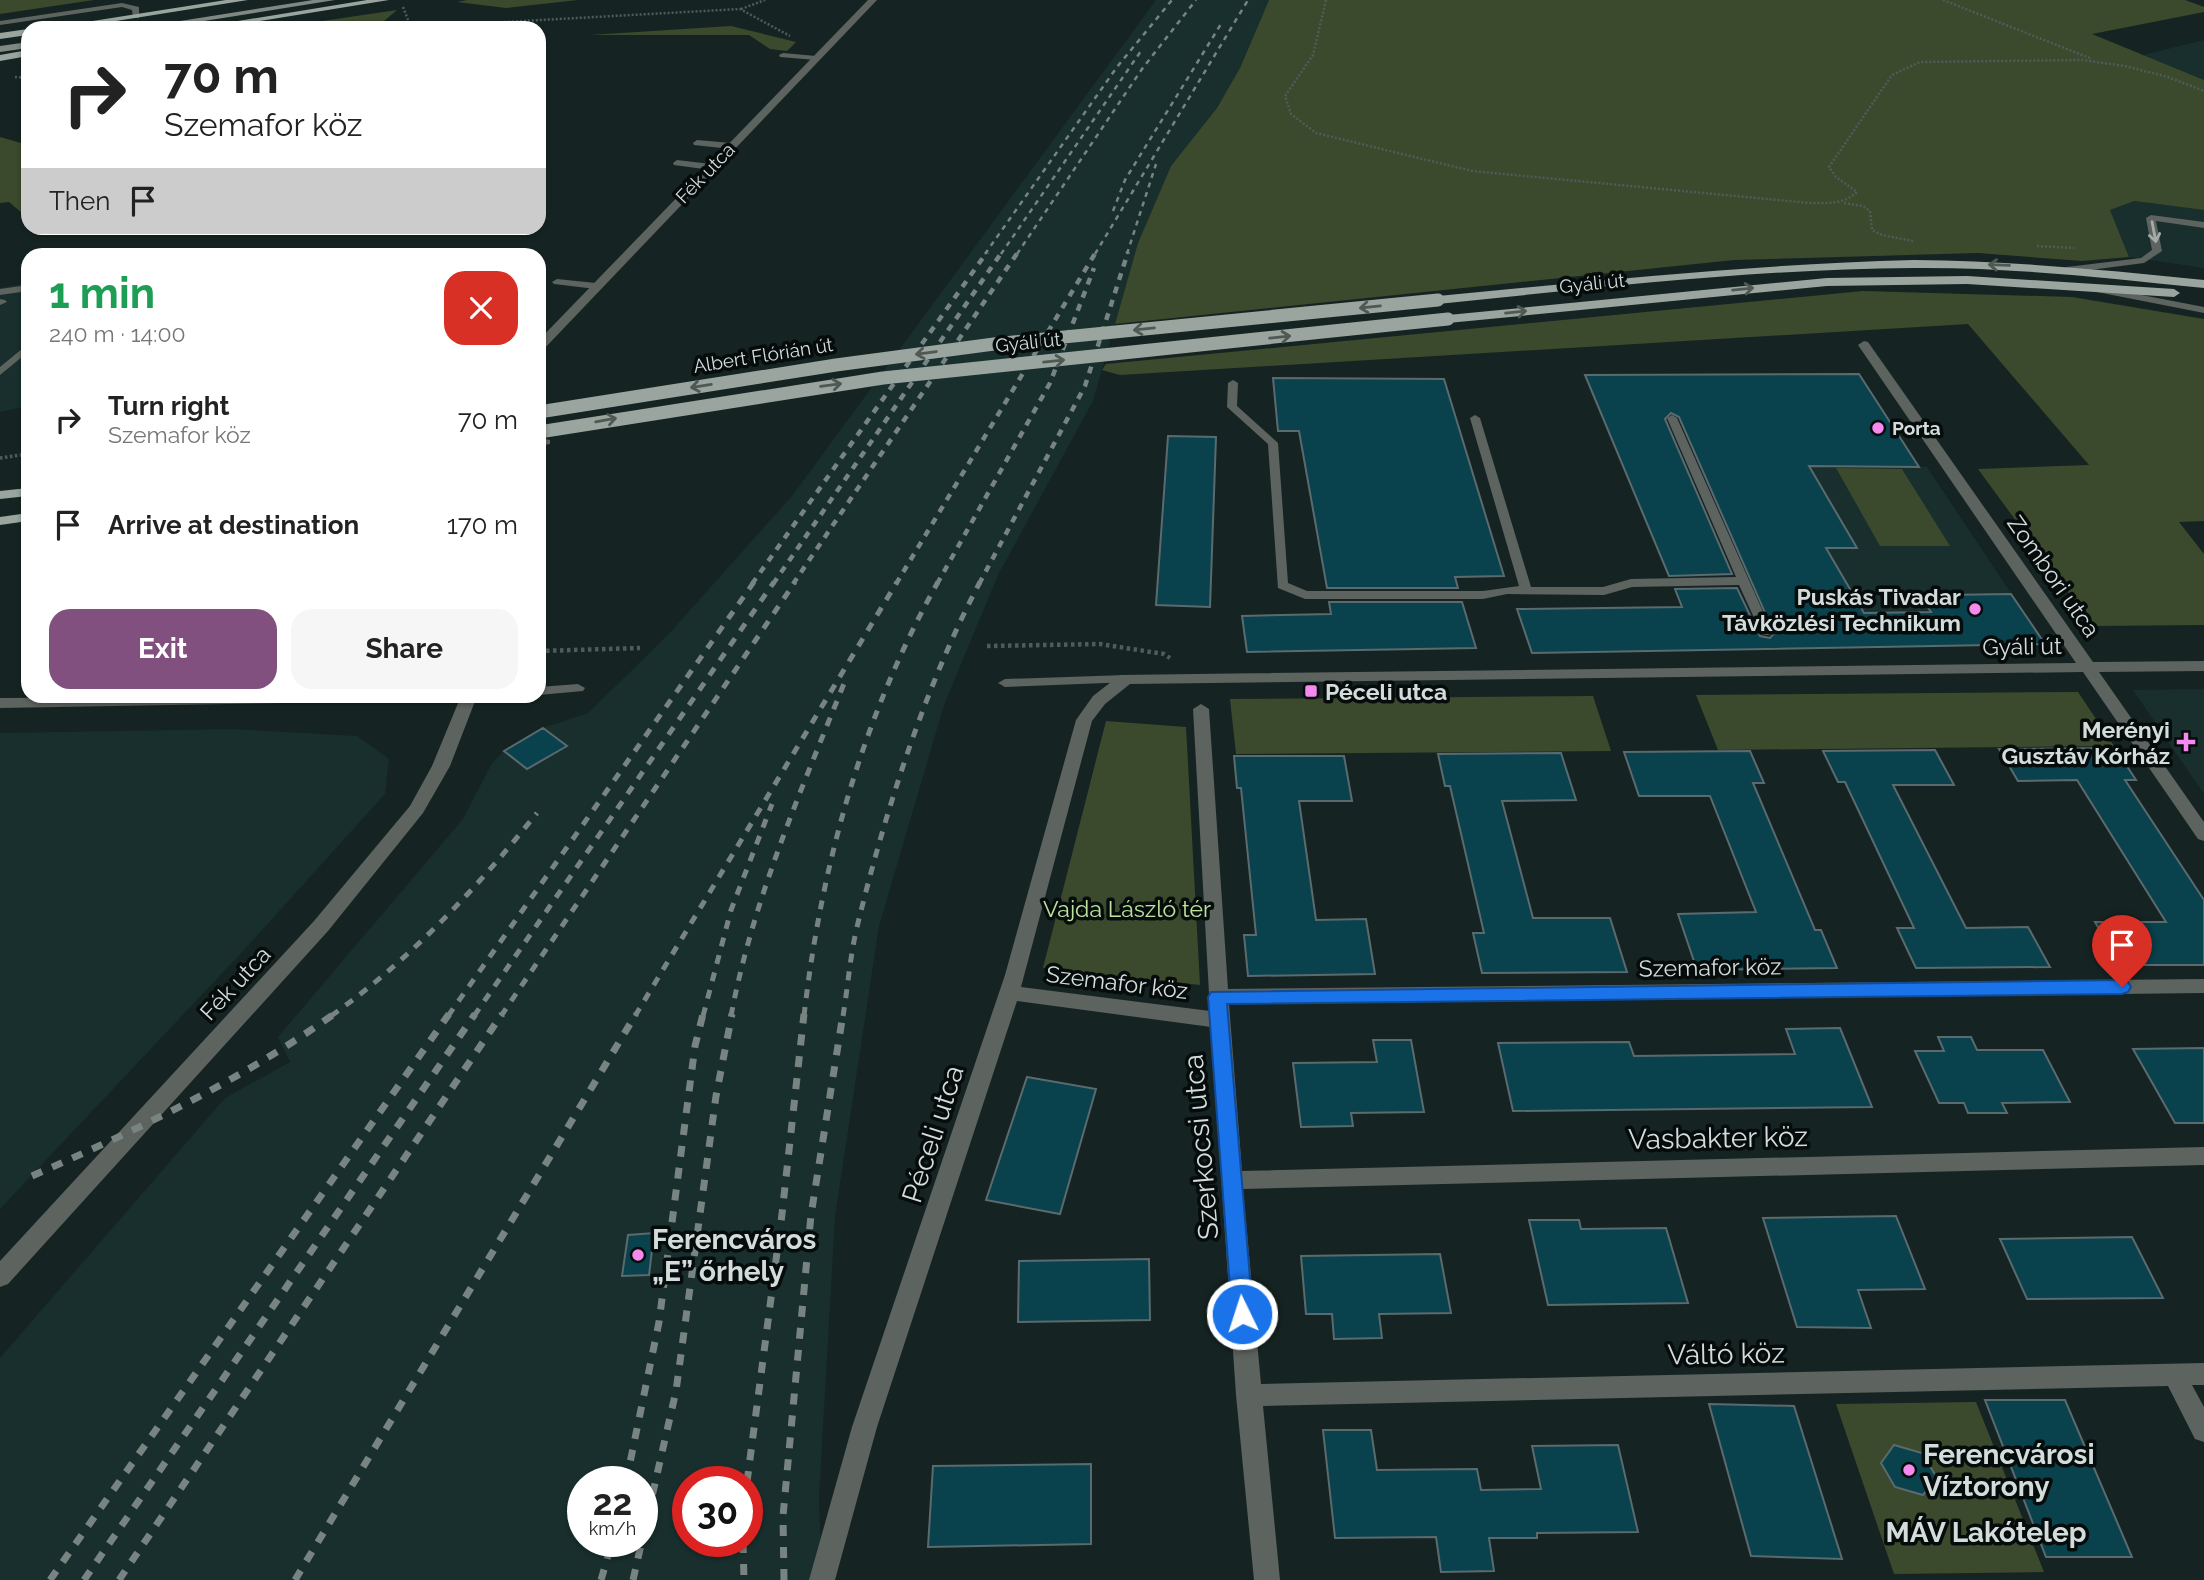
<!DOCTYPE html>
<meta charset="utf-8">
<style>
:root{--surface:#fff;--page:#f6f6f6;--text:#222;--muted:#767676;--accent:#81507e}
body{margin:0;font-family:Raleway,sans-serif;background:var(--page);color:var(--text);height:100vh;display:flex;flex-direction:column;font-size:26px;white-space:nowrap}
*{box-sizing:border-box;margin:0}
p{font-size:23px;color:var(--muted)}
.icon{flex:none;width:38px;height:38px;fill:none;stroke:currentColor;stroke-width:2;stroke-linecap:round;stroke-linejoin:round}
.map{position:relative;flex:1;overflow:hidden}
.details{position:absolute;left:21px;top:248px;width:525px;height:455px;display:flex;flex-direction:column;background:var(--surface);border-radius:21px;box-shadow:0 2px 5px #0004}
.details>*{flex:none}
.guide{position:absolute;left:21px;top:21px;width:525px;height:214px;border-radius:21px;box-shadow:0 2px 5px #0004;background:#fff;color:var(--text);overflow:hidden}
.speed{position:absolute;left:567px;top:1466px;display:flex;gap:14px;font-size:35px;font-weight:700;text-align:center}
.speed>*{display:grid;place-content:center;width:91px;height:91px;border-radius:50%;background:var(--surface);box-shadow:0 2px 5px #0004;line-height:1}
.speed small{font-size:18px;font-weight:400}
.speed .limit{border:10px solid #d22;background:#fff;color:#111}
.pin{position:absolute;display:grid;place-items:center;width:60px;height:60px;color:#fff;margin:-72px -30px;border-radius:50% 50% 50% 0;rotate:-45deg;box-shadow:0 0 7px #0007}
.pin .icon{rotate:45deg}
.me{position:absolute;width:77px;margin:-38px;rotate:356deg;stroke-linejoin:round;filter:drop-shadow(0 0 5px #0008)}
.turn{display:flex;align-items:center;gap:24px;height:147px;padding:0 28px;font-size:32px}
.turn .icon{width:91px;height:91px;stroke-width:2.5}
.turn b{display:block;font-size:49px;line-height:60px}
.then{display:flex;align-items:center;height:66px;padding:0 28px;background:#0003;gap:14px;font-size:26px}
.round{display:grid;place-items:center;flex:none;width:74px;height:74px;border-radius:21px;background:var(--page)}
.summary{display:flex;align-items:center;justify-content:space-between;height:119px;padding:0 28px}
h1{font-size:42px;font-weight:700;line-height:52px;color:#1e9e55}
.primary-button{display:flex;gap:14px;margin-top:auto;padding:14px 28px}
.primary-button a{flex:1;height:80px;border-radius:21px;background:var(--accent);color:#fff;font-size:28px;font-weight:700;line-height:80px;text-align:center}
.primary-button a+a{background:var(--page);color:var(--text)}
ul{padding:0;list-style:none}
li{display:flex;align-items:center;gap:21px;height:105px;padding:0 28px}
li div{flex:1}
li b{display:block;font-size:26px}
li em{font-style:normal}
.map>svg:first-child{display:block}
.built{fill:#182f2d;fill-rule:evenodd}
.green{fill:#3b4a2d}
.building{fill:#09414d;stroke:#5a6a6e;stroke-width:2}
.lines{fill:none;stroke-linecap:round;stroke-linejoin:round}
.path-far2{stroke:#4e5c5a;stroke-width:2.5;stroke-dasharray:2 2;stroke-linecap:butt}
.path-far1{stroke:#4e5c5a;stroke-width:3.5;stroke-dasharray:2.5 2.5;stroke-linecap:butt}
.path{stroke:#4e5c5a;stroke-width:4.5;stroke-dasharray:3.5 3.5;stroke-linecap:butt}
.service{fill:#5d635f;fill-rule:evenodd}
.minor{fill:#5d635f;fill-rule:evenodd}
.secondary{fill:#7f8882;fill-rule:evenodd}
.primary{fill:#99a59e;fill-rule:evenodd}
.rail-far3{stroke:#788482;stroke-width:2.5;stroke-dasharray:5 5;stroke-linecap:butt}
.rail-far2{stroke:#788482;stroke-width:4.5;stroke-dasharray:7 7;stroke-linecap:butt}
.rail-far1{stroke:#788482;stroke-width:5;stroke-dasharray:9 9;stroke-linecap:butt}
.rail{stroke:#788482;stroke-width:7;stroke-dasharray:11 11;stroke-linecap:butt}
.primary-bridge{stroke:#99a59e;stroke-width:13}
.oneway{stroke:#a3aca9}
.oneway2{stroke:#505854}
.route{fill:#1a73e8;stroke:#114b97;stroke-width:2}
.poi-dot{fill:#f689ee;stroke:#060c0b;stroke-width:2.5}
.labels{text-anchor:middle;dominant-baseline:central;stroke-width:7;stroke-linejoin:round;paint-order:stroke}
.far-street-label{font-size:19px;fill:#d2dcda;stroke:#060c0b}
.far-poi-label{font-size:19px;font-weight:bold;fill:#d2dcda;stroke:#060c0b;text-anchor:start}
.street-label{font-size:23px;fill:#d2dcda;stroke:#060c0b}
.poi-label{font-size:23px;font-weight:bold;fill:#d2dcda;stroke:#060c0b;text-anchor:end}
.park-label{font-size:23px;fill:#bde39d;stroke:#060c0b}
.near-street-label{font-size:28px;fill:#d2dcda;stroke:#060c0b}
.near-poi-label{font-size:28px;font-weight:bold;fill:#d2dcda;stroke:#060c0b;text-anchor:start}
.near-neighbourhood-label{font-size:28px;font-weight:bold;fill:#d2dcda;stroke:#060c0b}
</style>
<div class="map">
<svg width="2204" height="1580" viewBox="0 0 2204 1580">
<rect width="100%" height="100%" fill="#152422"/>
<path class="built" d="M1156,0H1269L1240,68L1217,108L1171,166L1138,243L1093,401L998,575L944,705L879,926L835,1217L819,1498L822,1580H0V1358L225,1098L290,1062L278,1037L463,819L492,763L504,751L527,768L566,746L543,728L588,713L667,636L792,496ZM583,1482H642V1542H583ZM688,1482H747V1542H688Z
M2204,40V80L2143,55Z
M2133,201L2204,210V268L2129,257L2110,210Z
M28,283V406L0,412V288Z
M1706,465L1927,467L2045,644L1796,647Z
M2204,689V794L2133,690Z
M234,729L357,736L389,759L385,794L244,950L0,1209V733Z"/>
<path class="green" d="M0,0H94L0,14Z
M467,0H578L506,8L457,2Z
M1269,0H2185L2204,7V12L2092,34L2204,80V210L2134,201L2110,210L2129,257L2082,261L1978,253L1734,260L1115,324L1138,243L1171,166L1217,108L1240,68Z
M397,10L384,21L320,28H275Z
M731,26L796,42L787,51L770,49L749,35H590Z
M0,137L28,145V218L9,202L0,203Z
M1863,291L2072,297L2204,319V521L2179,522L2204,554V625L2093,626L1978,469L2089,465L1968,324L1120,375L1102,370L1106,364Z
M1836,468L1902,469L1950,546H1880Z
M2078,692L2114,746L1718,750L1696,695Z
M1593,696L1611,751L1236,754L1230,699Z
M1106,721L1186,727L1200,985L1043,968Z
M1976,1402L2044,1572L1894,1574L1836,1404Z"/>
<path class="building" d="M1859,374L1919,467L1809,466L1857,548H1826L1864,613L1931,612L1923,599L1944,598L1942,595L2011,594L2045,644L1532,653L1517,609L1682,607L1675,589L1737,588L1760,636L1770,638L1774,633L1679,417L1671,413L1665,419L1732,574L1669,576L1585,375Z
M1273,378L1444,379L1504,576L1455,577L1458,588H1327L1299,431H1278Z
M1168,436L1216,437L1210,607L1156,605Z
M1329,602H1462L1476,648L1247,652L1242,616L1331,614Z
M543,728L567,746L527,769L504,751Z
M2115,748L2136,780H2125L2204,900V965H2120L2095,922H2166L2077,780L2018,781L1999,749Z
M1935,750L1954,785H1893L1966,928L2028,927L2050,967L1916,968L1897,928H1914L1845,782H1838L1823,751Z
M1750,751L1764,783H1753L1815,930H1821L1837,968L1697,970L1678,914L1756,912L1710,796H1639L1624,752Z
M1561,753L1576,800L1502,801L1533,918H1610L1627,972L1482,973L1473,933H1484L1450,786H1445L1438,754Z
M1234,756H1344L1352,801H1299L1316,920L1366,919L1375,974L1248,976L1244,935H1256L1241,788H1237Z
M1840,1028L1872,1107L1513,1111L1498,1043L1629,1042L1634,1056L1795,1054L1786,1029Z
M1938,1037H1971L1977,1050H2043L2070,1102L2002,1103L2007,1113H1968L1964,1103H1939L1915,1051H1944Z
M1373,1040H1411L1424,1112L1351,1113L1353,1126L1301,1127L1293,1063L1377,1062Z
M2204,1048V1123H2175L2133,1049Z
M1027,1077L1096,1089L1060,1214L986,1200Z
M1896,1216L1925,1289L1858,1290L1871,1328L1797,1327L1763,1218Z
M1529,1220H1579L1581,1229L1666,1228L1688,1303L1548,1305Z
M654,1233L649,1275L622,1276L628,1235Z
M2132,1237L2163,1298L2027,1299L2000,1239Z
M1440,1254L1451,1313L1379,1314L1382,1338L1334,1339L1332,1314H1306L1301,1256Z
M1149,1259L1150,1320L1018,1322L1019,1261Z
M1985,1400H2065L2132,1557H2046Z
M1709,1404L1794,1406L1842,1559L1751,1556Z
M1323,1430H1371L1377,1470L1477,1469L1481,1490L1541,1489L1532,1446L1618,1445L1638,1532L1537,1533V1538H1489L1494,1571L1441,1572L1436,1537L1335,1538Z
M1894,1445L1922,1453L1937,1478L1923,1495L1895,1487L1881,1463Z
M1091,1464V1544L928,1547L933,1466Z"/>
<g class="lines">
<path class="path-far2" d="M1326,0L1313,55L1285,96L1291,114L1316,133L1472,171L1809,203C1827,203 1843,205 1857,192L1836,177L1829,167L1892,75L1920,62L2082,60L2125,66L2168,77L2204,91
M1943,0L2092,59
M403,7L410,25
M741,9L765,0
M396,28L740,9L790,36
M15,77L28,78
M1844,203L1863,206L1870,211L1872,230L1882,235L1913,241
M2037,246L2074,248"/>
<path class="path-far1" d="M0,458L28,454"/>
<path class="path" d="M987,646L1100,644L1164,654L1170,658
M539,651L640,648"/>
<path class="service" d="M122,3L139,7V18H133L132,10L122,7L0,25V21Z
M783,53L816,56L820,58L816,60L780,57L779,55Z
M697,140L731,143L735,146L731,149L694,145L693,143Z
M677,160L711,164L715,167L711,170L674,165L673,163Z
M2151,215L2204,222V228L2156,221L2162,251L2144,263L2067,273L2062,270L2067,267L2141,258L2152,250L2146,218Z
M557,279L596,283L601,286L596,289L554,284L552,282Z
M28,285V291L0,295V289Z
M2100,287L2204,307V313L2097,292L2095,290Z
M0,299L5,300L7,302L0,305Z
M28,344V352L0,375V367Z
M1233,380L1238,383L1237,406L1278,443L1288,583L1307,591H1483L1519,586L1470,418L1475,415L1480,418L1531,587H1603L1631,579L1736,577L1667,418L1672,415L1677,418L1772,632L1770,635H1762L1739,585L1632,587L1604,595L1507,594L1483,599H1305L1278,588L1268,444L1227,407L1228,383Z
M546,439L550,440V444L539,446V440Z
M1126,675L1131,676L1133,679L1131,682L1005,687L998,683L1005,679Z
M578,684L585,688L583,691L539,695V687Z"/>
<path class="minor" d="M868,0H877L543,350L539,351V340Z
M1864,341L1868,342L2093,662L2204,661V671L2099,672L2204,822V841L2198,839L2083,672L1130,684L1105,704L1092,721L1021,987L1210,1011L1193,709L1201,704L1209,709L1228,989L2204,979V993L1229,1004L1242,1171L2204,1147V1165L1243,1189L1261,1384L2204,1363V1385H2192L2204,1407V1442L2195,1439L2168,1386L1263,1406L1280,1580H1254L1236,1395L1211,1027L1017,1001L877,1427L835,1580H809L852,1427L1005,975L1076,720L1093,696L1120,675L2076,663L1858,345Z
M410,696L402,701L0,708V698Z
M461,696H477L450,766L423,813L328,931L8,1284L0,1287V1261L314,921L410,806L432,766Z"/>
<path class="secondary" d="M313,0H335L160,28H136Z
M28,42V48L0,52V46Z"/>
<path class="primary" d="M226,0H248L72,28H48Z
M367,0H389L218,28H195Z
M28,29V35L0,39V33Z
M28,50V56L0,61V55Z
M1914,260C2011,261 2107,270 2204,280V288C2107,278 2011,267 1913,268C1754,269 1596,288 1438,304L1432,300L1438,296C1597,281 1755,264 1914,260Z
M1967,276L2174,289L2180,293L2174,297L1967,284L1827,286L1448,323L1442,319L1448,315L1827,278Z
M28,488V496L0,499V491Z
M28,513V521L0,525V517Z"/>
<path class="rail-far3" d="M1113,211L1125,180L1221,24
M985,254L1117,67L1172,0
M1001,254L1141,51
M1017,254L1142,69L1196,0
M1095,254L1248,0
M1127,254L1156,164"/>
<path class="rail-far2" d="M752,584L987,252
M773,584L1002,252
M793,584L1018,252
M896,584L1096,252
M937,584L1050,383L1094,268
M979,584L1085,386L1128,252"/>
<path class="rail-far1" d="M331,1016C411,959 476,889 537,813
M448,1016L754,582
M474,1016L774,582
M501,1016L795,582
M635,1016L897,582
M703,1016L731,910L772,804
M731,1016C753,899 801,791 845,681
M804,1016C821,865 863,715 938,582
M843,1016C848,986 850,956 857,927C885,812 925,686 980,582"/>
<path class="rail" d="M32,1176C137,1130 240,1081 334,1014
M626,1482L659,1322L695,1046L703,1014
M747,1482L782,1214L804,1014
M743,1542L744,1580
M50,1580L449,1014
M84,1580L475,1014
M119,1580L502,1014
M295,1580L636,1014
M601,1580L612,1542
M633,1580L676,1391L716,1096L732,1014
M784,1580L783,1516L811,1215L843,1014"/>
<path class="primary-bridge" d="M539,412L836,365L994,344L1438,300
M539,432L883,378L1448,319"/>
</g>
<defs><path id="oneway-shaft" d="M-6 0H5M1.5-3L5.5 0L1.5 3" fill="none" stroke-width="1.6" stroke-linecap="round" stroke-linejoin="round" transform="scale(1.75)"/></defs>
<use class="oneway" href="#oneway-shaft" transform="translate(2154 232) rotate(79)"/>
<g class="oneway2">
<use href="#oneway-shaft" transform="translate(1999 265) rotate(-178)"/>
<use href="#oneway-shaft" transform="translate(1743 289) rotate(-6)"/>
<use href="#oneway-shaft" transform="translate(1370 307) rotate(174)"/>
<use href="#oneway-shaft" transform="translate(1516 312) rotate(-6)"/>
<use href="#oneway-shaft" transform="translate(1144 329) rotate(174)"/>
<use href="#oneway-shaft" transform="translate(1280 337) rotate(-6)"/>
<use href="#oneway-shaft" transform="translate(926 353) rotate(172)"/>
<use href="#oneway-shaft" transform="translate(1054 361) rotate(-6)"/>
<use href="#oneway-shaft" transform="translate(831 385) rotate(-8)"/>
<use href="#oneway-shaft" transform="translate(701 386) rotate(171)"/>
<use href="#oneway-shaft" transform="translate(606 420) rotate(-10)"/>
</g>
<path class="route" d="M2122,980L2128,982L2131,987L2128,992L2122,994L1227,1004L1253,1314L1250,1321L1242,1323L1235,1321L1232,1314L1208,997L1211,992Z"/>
<g class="poi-dot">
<circle cx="1878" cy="428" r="7"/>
<circle cx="1975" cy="609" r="7"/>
<rect x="1304" y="684" width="14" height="14" rx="3.5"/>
<path d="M2182.5 731.5h7v7h7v7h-7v7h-7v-7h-7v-7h7z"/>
<circle cx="638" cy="1255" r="7"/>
<circle cx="1909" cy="1470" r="7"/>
</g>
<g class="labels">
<g class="far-street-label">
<text transform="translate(705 173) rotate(-46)">Fék utca</text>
<text transform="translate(1592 283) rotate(-6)">Gyáli út</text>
<text transform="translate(1028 342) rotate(-6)">Gyáli út</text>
<text transform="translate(763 355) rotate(-9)">Albert Flórián út</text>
</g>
<g class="far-poi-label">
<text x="1892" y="428">Porta</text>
</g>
<g class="street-label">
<text transform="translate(2054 576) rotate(55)">Zombori utca</text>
<text transform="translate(2022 646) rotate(-1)">Gyáli út</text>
<text transform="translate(1710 967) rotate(-1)">Szemafor köz</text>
<text transform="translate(1117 982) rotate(7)">Szemafor köz</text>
<text transform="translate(235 983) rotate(-47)">Fék utca</text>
</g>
<g class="poi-label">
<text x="1961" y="596">Puskás Tivadar<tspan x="1961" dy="26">Távközlési Technikum</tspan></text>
<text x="1325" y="691" text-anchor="start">Péceli utca</text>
<text x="2170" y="729">Merényi<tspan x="2170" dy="26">Gusztáv Kórház</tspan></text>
</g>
<g class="park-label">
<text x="1127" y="908">Vajda László tér</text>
</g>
<g class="near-street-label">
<text transform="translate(933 1134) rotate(-72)">Péceli utca</text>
<text transform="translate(1718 1138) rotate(-1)">Vasbakter köz</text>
<text transform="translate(1201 1147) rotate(-95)">Szerkocsi utca</text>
<text transform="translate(1726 1354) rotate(-1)">Váltó köz</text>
</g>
<g class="near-poi-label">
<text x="652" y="1239">Ferencváros<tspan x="652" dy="32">„E” őrhely</tspan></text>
<text x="1923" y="1454">Ferencvárosi<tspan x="1923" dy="32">Víztorony</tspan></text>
</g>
<g class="near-neighbourhood-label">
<text x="1986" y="1532">MÁV Lakótelep</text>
</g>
</g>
</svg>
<div class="speed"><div>22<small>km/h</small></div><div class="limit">30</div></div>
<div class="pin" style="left:2122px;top:987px;background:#d93025"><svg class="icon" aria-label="arrive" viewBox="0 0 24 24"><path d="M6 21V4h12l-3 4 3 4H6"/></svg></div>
<svg class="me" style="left:1242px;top:1314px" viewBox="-20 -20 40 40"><circle r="17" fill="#1a73e8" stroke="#fff" stroke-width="3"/><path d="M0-11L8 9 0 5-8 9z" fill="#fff"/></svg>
<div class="guide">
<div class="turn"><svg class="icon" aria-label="right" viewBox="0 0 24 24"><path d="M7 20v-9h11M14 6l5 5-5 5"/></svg><div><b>70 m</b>Szemafor köz</div></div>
<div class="then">Then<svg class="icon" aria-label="arrive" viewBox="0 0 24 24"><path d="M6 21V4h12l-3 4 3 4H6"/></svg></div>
</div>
<section class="details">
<div class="summary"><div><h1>1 min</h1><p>240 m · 14:00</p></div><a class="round" style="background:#d93025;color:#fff"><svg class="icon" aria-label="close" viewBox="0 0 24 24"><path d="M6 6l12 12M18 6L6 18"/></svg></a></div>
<ul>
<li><svg class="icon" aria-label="right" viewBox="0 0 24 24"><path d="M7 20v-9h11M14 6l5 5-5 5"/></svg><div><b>Turn right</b><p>Szemafor köz</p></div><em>70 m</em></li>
<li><svg class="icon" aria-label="arrive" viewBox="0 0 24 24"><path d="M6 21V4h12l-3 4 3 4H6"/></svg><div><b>Arrive at destination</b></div><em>170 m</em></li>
</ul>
<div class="primary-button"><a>Exit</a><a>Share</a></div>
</section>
</div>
